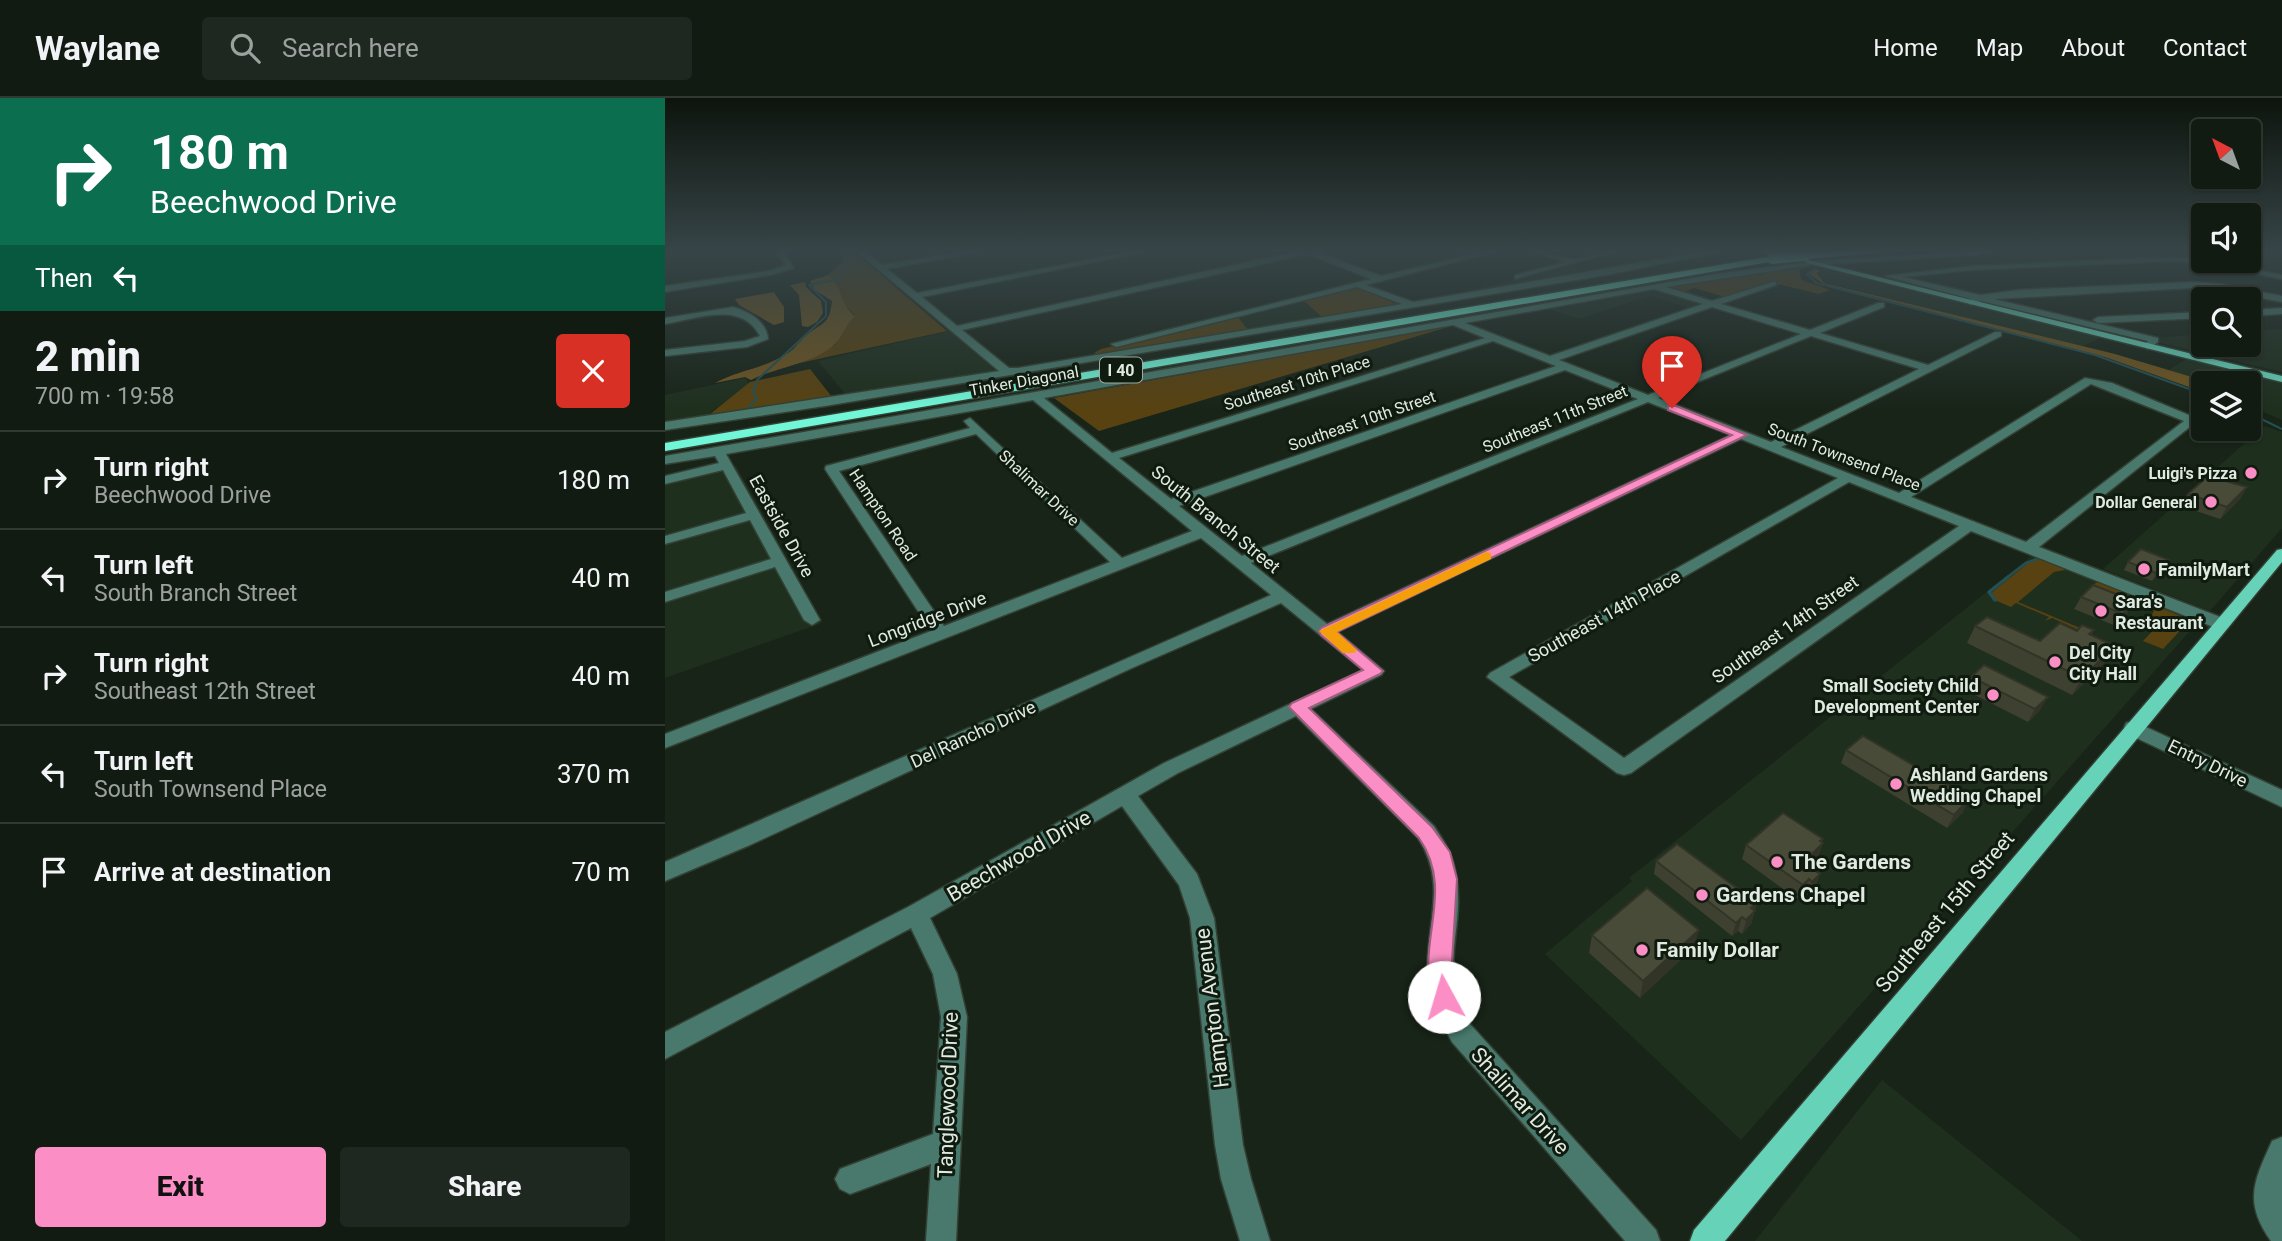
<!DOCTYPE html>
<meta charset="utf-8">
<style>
:root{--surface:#121b12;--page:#1f2820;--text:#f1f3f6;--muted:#9ca19f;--line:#313932;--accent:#fb8fc5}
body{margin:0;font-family:Roboto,sans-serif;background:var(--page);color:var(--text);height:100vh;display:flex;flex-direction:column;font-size:26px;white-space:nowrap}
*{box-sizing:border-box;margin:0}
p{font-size:23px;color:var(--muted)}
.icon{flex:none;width:38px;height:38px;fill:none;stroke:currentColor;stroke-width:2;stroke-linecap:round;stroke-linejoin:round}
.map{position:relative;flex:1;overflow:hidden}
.drawer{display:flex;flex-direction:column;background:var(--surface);width:665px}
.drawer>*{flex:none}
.guide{background:#0b6e4f;color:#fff;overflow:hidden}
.needle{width:46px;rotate:319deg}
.buttons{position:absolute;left:1526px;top:21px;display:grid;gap:14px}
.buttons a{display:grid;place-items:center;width:70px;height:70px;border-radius:7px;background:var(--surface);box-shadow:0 2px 5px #0004,0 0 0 2px var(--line);font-size:35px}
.pin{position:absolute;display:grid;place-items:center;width:60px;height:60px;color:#fff;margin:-72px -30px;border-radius:50% 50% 50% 0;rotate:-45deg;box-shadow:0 0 7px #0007}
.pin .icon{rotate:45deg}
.me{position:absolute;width:77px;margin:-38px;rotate:354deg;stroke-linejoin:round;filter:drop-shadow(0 0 5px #0008)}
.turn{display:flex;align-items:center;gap:24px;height:147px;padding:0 35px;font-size:32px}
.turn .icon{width:91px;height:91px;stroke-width:2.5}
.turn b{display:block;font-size:49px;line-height:60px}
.then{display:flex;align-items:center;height:66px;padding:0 35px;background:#0003;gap:14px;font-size:26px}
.round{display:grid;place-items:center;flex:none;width:74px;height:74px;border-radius:7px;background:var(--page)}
.overview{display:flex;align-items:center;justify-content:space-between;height:119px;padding:0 35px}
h1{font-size:42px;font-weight:800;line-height:52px}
.button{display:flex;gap:14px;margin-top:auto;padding:14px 35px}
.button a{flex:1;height:80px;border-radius:7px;background:var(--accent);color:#111;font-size:28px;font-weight:800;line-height:80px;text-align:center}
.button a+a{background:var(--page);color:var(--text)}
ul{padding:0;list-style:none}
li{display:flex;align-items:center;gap:21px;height:98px;padding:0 35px;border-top:2px solid var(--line)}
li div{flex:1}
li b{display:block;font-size:26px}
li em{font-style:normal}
header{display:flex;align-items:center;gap:42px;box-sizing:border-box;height:98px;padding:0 35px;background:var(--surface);border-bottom:2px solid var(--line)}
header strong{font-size:33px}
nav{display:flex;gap:38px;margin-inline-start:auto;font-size:24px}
.search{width:490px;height:63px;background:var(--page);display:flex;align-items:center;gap:18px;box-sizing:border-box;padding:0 24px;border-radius:7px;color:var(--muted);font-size:26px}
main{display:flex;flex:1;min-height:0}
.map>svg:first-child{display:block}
.built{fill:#1e2f1e}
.green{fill:#584211}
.forest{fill:#6e5420}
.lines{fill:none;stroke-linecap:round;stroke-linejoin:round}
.stream-far2{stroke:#225156;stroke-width:2}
.stream-far1{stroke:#225156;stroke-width:2.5}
.stream{stroke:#225156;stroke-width:3.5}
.minor-casing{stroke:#344034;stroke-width:3}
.major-casing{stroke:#344034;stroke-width:3}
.highway-casing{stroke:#344034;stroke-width:3}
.minor{fill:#48796c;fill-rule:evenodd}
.major{fill:#66d3b9;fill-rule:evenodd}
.highway{fill:#71f7d7;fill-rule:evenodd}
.highway-bridge-casing{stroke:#344034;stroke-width:12;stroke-linecap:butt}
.highway-bridge{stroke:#71f7d7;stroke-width:10}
.wall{fill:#3e4030}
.shaded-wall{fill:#323427}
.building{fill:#484b38;stroke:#323427;stroke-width:2}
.route{fill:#fb8fc5;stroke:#a35d80;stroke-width:2}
.slow{fill:#f59e0b}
.poi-dot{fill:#fb8fc5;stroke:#0f1b0f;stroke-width:2.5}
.labels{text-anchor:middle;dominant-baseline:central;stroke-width:6;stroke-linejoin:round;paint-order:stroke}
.shield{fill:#0f1b0f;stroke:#a2aca2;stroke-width:2}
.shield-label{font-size:16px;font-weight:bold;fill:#e1eae1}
.far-street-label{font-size:16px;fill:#e1eae1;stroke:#0f1b0f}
.far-poi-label{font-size:16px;font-weight:bold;fill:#e1eae1;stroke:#0f1b0f;text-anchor:end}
.street-label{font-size:18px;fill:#e1eae1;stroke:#0f1b0f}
.poi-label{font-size:18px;font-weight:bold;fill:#e1eae1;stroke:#0f1b0f;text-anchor:start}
.near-street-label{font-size:21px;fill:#e1eae1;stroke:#0f1b0f}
.near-poi-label{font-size:21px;font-weight:bold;fill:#e1eae1;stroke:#0f1b0f;text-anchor:start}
</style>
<header>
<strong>Waylane</strong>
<div class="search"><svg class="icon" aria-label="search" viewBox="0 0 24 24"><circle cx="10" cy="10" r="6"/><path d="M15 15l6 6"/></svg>Search here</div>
<nav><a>Home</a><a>Map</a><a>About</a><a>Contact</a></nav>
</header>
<main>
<section class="drawer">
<div class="guide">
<div class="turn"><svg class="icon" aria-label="right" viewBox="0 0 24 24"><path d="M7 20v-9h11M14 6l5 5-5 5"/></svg><div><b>180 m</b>Beechwood Drive</div></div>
<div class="then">Then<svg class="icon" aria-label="left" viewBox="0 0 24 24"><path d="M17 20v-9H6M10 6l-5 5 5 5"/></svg></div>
</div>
<div class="overview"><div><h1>2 min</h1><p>700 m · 19:58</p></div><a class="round" style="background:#d93025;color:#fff"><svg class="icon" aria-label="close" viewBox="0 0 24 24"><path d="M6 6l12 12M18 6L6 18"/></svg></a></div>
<ul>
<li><svg class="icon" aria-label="right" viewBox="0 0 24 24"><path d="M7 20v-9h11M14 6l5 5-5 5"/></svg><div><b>Turn right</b><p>Beechwood Drive</p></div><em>180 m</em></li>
<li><svg class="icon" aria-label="left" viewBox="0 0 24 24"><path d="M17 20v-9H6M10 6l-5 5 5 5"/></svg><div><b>Turn left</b><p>South Branch Street</p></div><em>40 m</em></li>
<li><svg class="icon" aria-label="right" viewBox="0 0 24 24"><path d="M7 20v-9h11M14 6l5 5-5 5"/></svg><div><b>Turn right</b><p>Southeast 12th Street</p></div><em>40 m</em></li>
<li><svg class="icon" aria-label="left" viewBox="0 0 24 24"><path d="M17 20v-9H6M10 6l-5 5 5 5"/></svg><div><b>Turn left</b><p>South Townsend Place</p></div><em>370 m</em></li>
<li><svg class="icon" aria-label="arrive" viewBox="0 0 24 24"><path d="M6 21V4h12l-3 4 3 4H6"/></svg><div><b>Arrive at destination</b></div><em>70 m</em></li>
</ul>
<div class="button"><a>Exit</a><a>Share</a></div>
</section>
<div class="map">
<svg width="1617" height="1143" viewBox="0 0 1617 1143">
<rect width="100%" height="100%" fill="#182418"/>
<path class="built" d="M907,166L931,173L786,198Z
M1159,170L1436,239L1417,249L1354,234L1160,184L1153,174Z
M987,191L1037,206L1024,210L985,198L914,221L883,211Z
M639,203L658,220L583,232L572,220Z
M1617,231V274L1479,241L1538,236V247H1584V233Z
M284,233L331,273L182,298L153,263Z
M1523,260L1617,284V322L1584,308V285H1547L1502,273Z
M80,280L84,286L38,320L0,326V297Z
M1599,328L1617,334V430L1545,513L1438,471Z
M71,368L157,525L0,580V387Z
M1369,456L1525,518L1532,525L1076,1042L880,856L967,783L964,780Z
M1217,982L1417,1143H1090Z"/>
<path class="green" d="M188,153L282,233L130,266L170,247L182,225L190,217C175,207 178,187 163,177L179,162L182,154Z
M1138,169L1134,174L1137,182L1165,192L1154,196L1105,184L1060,199L1029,190L1017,195L1000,189Z
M688,189L698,190L733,207L658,220L639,203L585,215Z
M572,218L583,232L434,257L429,255L436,251Z
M790,227L434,333L389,300Z
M145,271L167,299L40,320L85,284Z
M1376,459L1398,468L1400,472L1389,474L1353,504L1427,535L1425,537L1387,520L1380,523L1384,519L1351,505L1346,509L1332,503L1326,495L1363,465Z
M1434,483L1525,518V520L1465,497L1525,522L1498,551L1478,543L1497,523L1486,518L1489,513L1426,488Z"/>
<path class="forest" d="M1150,171L1156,172L1152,175L1159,185L1450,256L1547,285H1538V294L1440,259L1159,186L1144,176Z
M163,177C178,187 175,207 190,218C180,226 177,241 168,248C144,267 112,269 86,282L80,279L50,285C73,272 101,270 123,255C131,250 136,241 143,236C160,223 164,226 167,203L150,192L145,183Z
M140,184L141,189L156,203L158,215L152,224L143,229L137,228L134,197L125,187Z
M109,194L119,209V224L109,227L74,207L70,201Z"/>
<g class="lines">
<path class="stream-far2" d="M1151,170L1142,176L1151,185L1430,257L1538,296
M80,314L92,300L88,293L92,282L161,218V204L144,187L174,181L179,169V152
M1584,315L1617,331"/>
<path class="stream-far1" d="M1340,481L1361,465L1372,461"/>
<path class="stream" d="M1330,502L1324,494L1343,479"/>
<g class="minor-casing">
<path id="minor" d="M109,152H117L129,170L105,177L0,194V188L104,173L121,167Z
M190,152H199L217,167L305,152H322L222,171L252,195L473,152H489L257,199L292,228L638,152H657L652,154L716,178L824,152H837L701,187L748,204L1048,152H1064L941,177L160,308L0,332V324L334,273ZM643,156L706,181L446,246L451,249L692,189L737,206L353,270H344L297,232Z
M863,152C879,152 892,160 907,161C923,162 940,152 957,152L850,181V177L900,164Z
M1306,153L1309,157L1148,167L1001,189L1047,203L1111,183V187L1056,206L1145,232L1213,205H1219V209L1155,235L1263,267L1330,234H1336V238L1116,349L1234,395L1420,280L1447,285L1531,320V324L1374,449L1563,522L1565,526L1563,530H1551L1306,433L966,675L959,677L952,675L822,579L825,575L1173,380L1076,341L672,534L719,573L716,577L646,611L769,728C778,742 787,755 790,772C803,831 770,865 805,926L991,1132L995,1143H960L787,944C777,925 765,905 763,883C758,831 785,789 753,740L631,618L513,675L473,698L532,776L549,820L578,1047L586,1081L605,1143H575L556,1081L550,1047L525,820L514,787L457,708L265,820L292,876L302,919L291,1143H261L266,1066L185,1096L175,1091L170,1081L175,1071L268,1036L276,919L268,876L246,830L0,961V934L243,809L499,665L698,572L616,505L467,570L85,747L0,783V764L606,497L536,440L0,650V636L266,533L160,371L161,368L305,330L299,323L305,320L457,460L527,433L368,302L61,356L155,522L147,527L139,522L110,469L0,504V494L106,461L85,422L0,446V438L81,415L58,372L0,386V378L54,365L50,358L0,366V358L1051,176L1148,163ZM989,191L1038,206L885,258L800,225ZM1047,209L1136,236L983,297L894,262ZM788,227L820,240L447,355L379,300ZM1146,238L1254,271L1106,344L993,300ZM828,243L891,268L506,401L454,360ZM900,272L973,301L577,458L514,408ZM1426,286L1519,323L1361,444L1246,399ZM983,304L1066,337L662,526L586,465ZM311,336L445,464L279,528L174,373ZM1184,384L1294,428L959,660L844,579Z
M1507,159L1535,161L1617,177V181L1535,165L1507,163L1307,172L1238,179L1315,197L1353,192L1526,184L1555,186L1617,198V204L1555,192L1526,190L1329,201L1493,240V244L1483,251L1478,248L1483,243L1316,203L1306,207L1302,204L1306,201L1220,178L1307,168Z
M68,209C84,213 102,224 103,241L82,249L0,258V252L80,243L95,238C76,202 32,221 0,226V220Z
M1617,210V216L1584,218V212Z
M1538,214V220L1433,225L1428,222L1433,219Z
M1468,623L1617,692V709L1461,635L1459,630L1461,625Z
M1617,1039V1143H1606C1578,1104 1589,1083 1607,1043Z"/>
</g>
<g class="major-casing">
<path id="major" d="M1090,152H1103L1617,278V284Z
M1617,451V464L1060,1143H1025L1029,1132L1612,452Z"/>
</g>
<g class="highway-casing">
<path id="highway" d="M1179,152H1218L1213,155L1140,161L1135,158L1140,155Z
M1328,152L1306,158L1301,155L1307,152Z
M1107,158L1110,159V163L0,353V345Z"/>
</g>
<use href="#minor" class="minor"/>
<use href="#major" class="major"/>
<use href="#highway" class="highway"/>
<g class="highway-bridge-casing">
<path id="highway-bridge" d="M1107,161L1140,158"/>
</g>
<use href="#highway-bridge" class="highway-bridge"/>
</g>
<path class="wall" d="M1582,389L1575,401L1555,421L1516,408L1523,396Z
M1504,462L1499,470L1487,483L1459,472L1463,464Z
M1416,499L1462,516L1451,528L1409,511Z
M1310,528L1375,543L1412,533L1429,532L1426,537L1450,548L1439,565L1407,597L1302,545Z
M1306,579L1375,612L1363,624L1300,592Z
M1181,652L1298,714L1282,730L1176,665Z
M1158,741L1157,744L1158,745L1153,759L1149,763L1155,776L1150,789L1142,797L1138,794L1132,801L1077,761L1081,747Z
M991,763L1092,805L1086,826L1077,836L1073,833L1067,838L989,776Z
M927,837L1029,849L975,900L924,855Z"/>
<path class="shaded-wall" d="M1582,389L1575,401L1555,421L1562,409Z
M1504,462L1499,470L1487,483L1491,475Z
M1469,503L1462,516L1451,528L1458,516Z
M1450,548L1439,565L1407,597L1417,580Z
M1383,599L1375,612L1363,624L1370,611Z
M1305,700L1298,714L1282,730L1289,717Z
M1158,741L1155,749L1158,745L1153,759L1139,772L1144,759Z
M1157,768L1150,789L1142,797L1152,774Z
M1144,781L1138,794L1132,801L1138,787Z
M1092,805L1086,826L1077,836L1086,810Z
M1077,819L1073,833L1067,838L1071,825Z
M1034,832L1029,849L975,900L978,883Z"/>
<path class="building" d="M1543,378L1582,389L1562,409L1523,396Z
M1476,451L1504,462L1491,475L1463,464Z
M1428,487L1469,503L1458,516L1416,499Z
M1322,519L1375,543L1395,525L1412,533L1417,527L1429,532L1424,536L1450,548L1417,580L1310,528Z
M1319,567L1383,599L1370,611L1306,579Z
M1198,638L1305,700L1289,717L1181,652Z
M1118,715L1158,741L1155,743L1158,745L1144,759L1157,768L1152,774L1155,776L1147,784L1144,781L1138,787L1081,747Z
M1012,746L1092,805L1086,810L1090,813L1081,822L1077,819L1071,825L991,763Z
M982,790L1034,832L978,883L927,837Z"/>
<linearGradient id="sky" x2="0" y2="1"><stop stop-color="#0d140d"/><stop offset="0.49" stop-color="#374548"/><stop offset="1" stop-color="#374548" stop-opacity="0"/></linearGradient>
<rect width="1617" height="312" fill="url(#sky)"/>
<path class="route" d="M1003,308H1011L1082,337L672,534L718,573L715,576L644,610L767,729L785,754L792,781L787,863L786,883L790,899L787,906L779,910L771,906C746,851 793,795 754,740L624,609L627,605L698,572L656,537L654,533L656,530L1067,337L1003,312Z"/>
<path class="slow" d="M821,454L826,455V461L672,534L692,552L689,555H678L654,533Z"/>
<g class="poi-dot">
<circle cx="1586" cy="375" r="7"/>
<circle cx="1546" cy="404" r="7"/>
<circle cx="1479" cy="471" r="7"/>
<circle cx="1436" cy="513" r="7"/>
<circle cx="1390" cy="564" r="7"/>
<circle cx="1328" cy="597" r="7"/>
<circle cx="1231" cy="686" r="7"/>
<circle cx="1112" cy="764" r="7"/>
<circle cx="1037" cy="797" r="7"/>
<circle cx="977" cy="852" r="7"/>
</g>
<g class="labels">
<rect class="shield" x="435" y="259.5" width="42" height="25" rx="5"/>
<g class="shield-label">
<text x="456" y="272">I 40</text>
</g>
<g class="far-street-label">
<text transform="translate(359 283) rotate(-10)">Tinker Diagonal</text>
<text transform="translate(632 285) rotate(-17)">Southeast 10th Place</text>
<text transform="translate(890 321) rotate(-22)">Southeast 11th Street</text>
<text transform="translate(697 323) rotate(-19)">Southeast 10th Street</text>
<text transform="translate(1179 359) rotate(21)">South Townsend Place</text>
<text transform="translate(374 390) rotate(43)">Shalimar Drive</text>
<text transform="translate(218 417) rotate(56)">Hampton Road</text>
</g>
<g class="far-poi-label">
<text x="1572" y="375">Luigi's Pizza</text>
<text x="1532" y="404">Dollar General</text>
</g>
<g class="street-label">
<text transform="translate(551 421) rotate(39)">South Branch Street</text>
<text transform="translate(117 428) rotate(61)">Eastside Drive</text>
<text transform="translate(939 518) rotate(-29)">Southeast 14th Place</text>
<text transform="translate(262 521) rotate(-21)">Longridge Drive</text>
<text transform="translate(1120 531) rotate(-35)">Southeast 14th Street</text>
<text transform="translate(308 636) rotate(-25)">Del Rancho Drive</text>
<text transform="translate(1543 665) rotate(26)">Entry Drive</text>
</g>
<g class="poi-label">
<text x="1493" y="471">FamilyMart</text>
<text x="1450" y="503">Sara's<tspan x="1450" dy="21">Restaurant</tspan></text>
<text x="1404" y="554">Del City<tspan x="1404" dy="21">City Hall</tspan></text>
<text x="1314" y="587" text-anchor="end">Small Society Child<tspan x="1314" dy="21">Development Center</tspan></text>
<text x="1245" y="676">Ashland Gardens<tspan x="1245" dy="21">Wedding Chapel</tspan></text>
</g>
<g class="near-street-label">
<text transform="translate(354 758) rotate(-30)">Beechwood Drive</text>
<text transform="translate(1280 814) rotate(-50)">Southeast 15th Street</text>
<text transform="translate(547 910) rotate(-97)">Hampton Avenue</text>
<text transform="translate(283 997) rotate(-88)">Tanglewood Drive</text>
<text transform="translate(855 1003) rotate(48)">Shalimar Drive</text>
</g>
<g class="near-poi-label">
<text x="1126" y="764">The Gardens</text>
<text x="1051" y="797">Gardens Chapel</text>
<text x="991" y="852">Family Dollar</text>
</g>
</g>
</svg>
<div class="buttons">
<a><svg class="needle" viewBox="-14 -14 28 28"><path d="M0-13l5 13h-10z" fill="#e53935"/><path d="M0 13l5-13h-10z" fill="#9ca19f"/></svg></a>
<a><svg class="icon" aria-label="sound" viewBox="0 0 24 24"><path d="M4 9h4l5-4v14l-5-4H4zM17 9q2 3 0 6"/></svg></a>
<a><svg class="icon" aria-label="search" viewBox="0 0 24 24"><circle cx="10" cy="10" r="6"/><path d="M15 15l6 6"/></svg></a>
<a><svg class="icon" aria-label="layers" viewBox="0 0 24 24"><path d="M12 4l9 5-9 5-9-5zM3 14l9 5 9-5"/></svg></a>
</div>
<div class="pin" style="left:1007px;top:310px;background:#d93025"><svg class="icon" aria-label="arrive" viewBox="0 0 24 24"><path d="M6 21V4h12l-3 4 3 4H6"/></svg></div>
<svg class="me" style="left:779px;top:899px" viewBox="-20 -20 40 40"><circle r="19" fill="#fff"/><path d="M0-13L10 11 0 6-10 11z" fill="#fb8fc5"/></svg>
</div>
</main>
